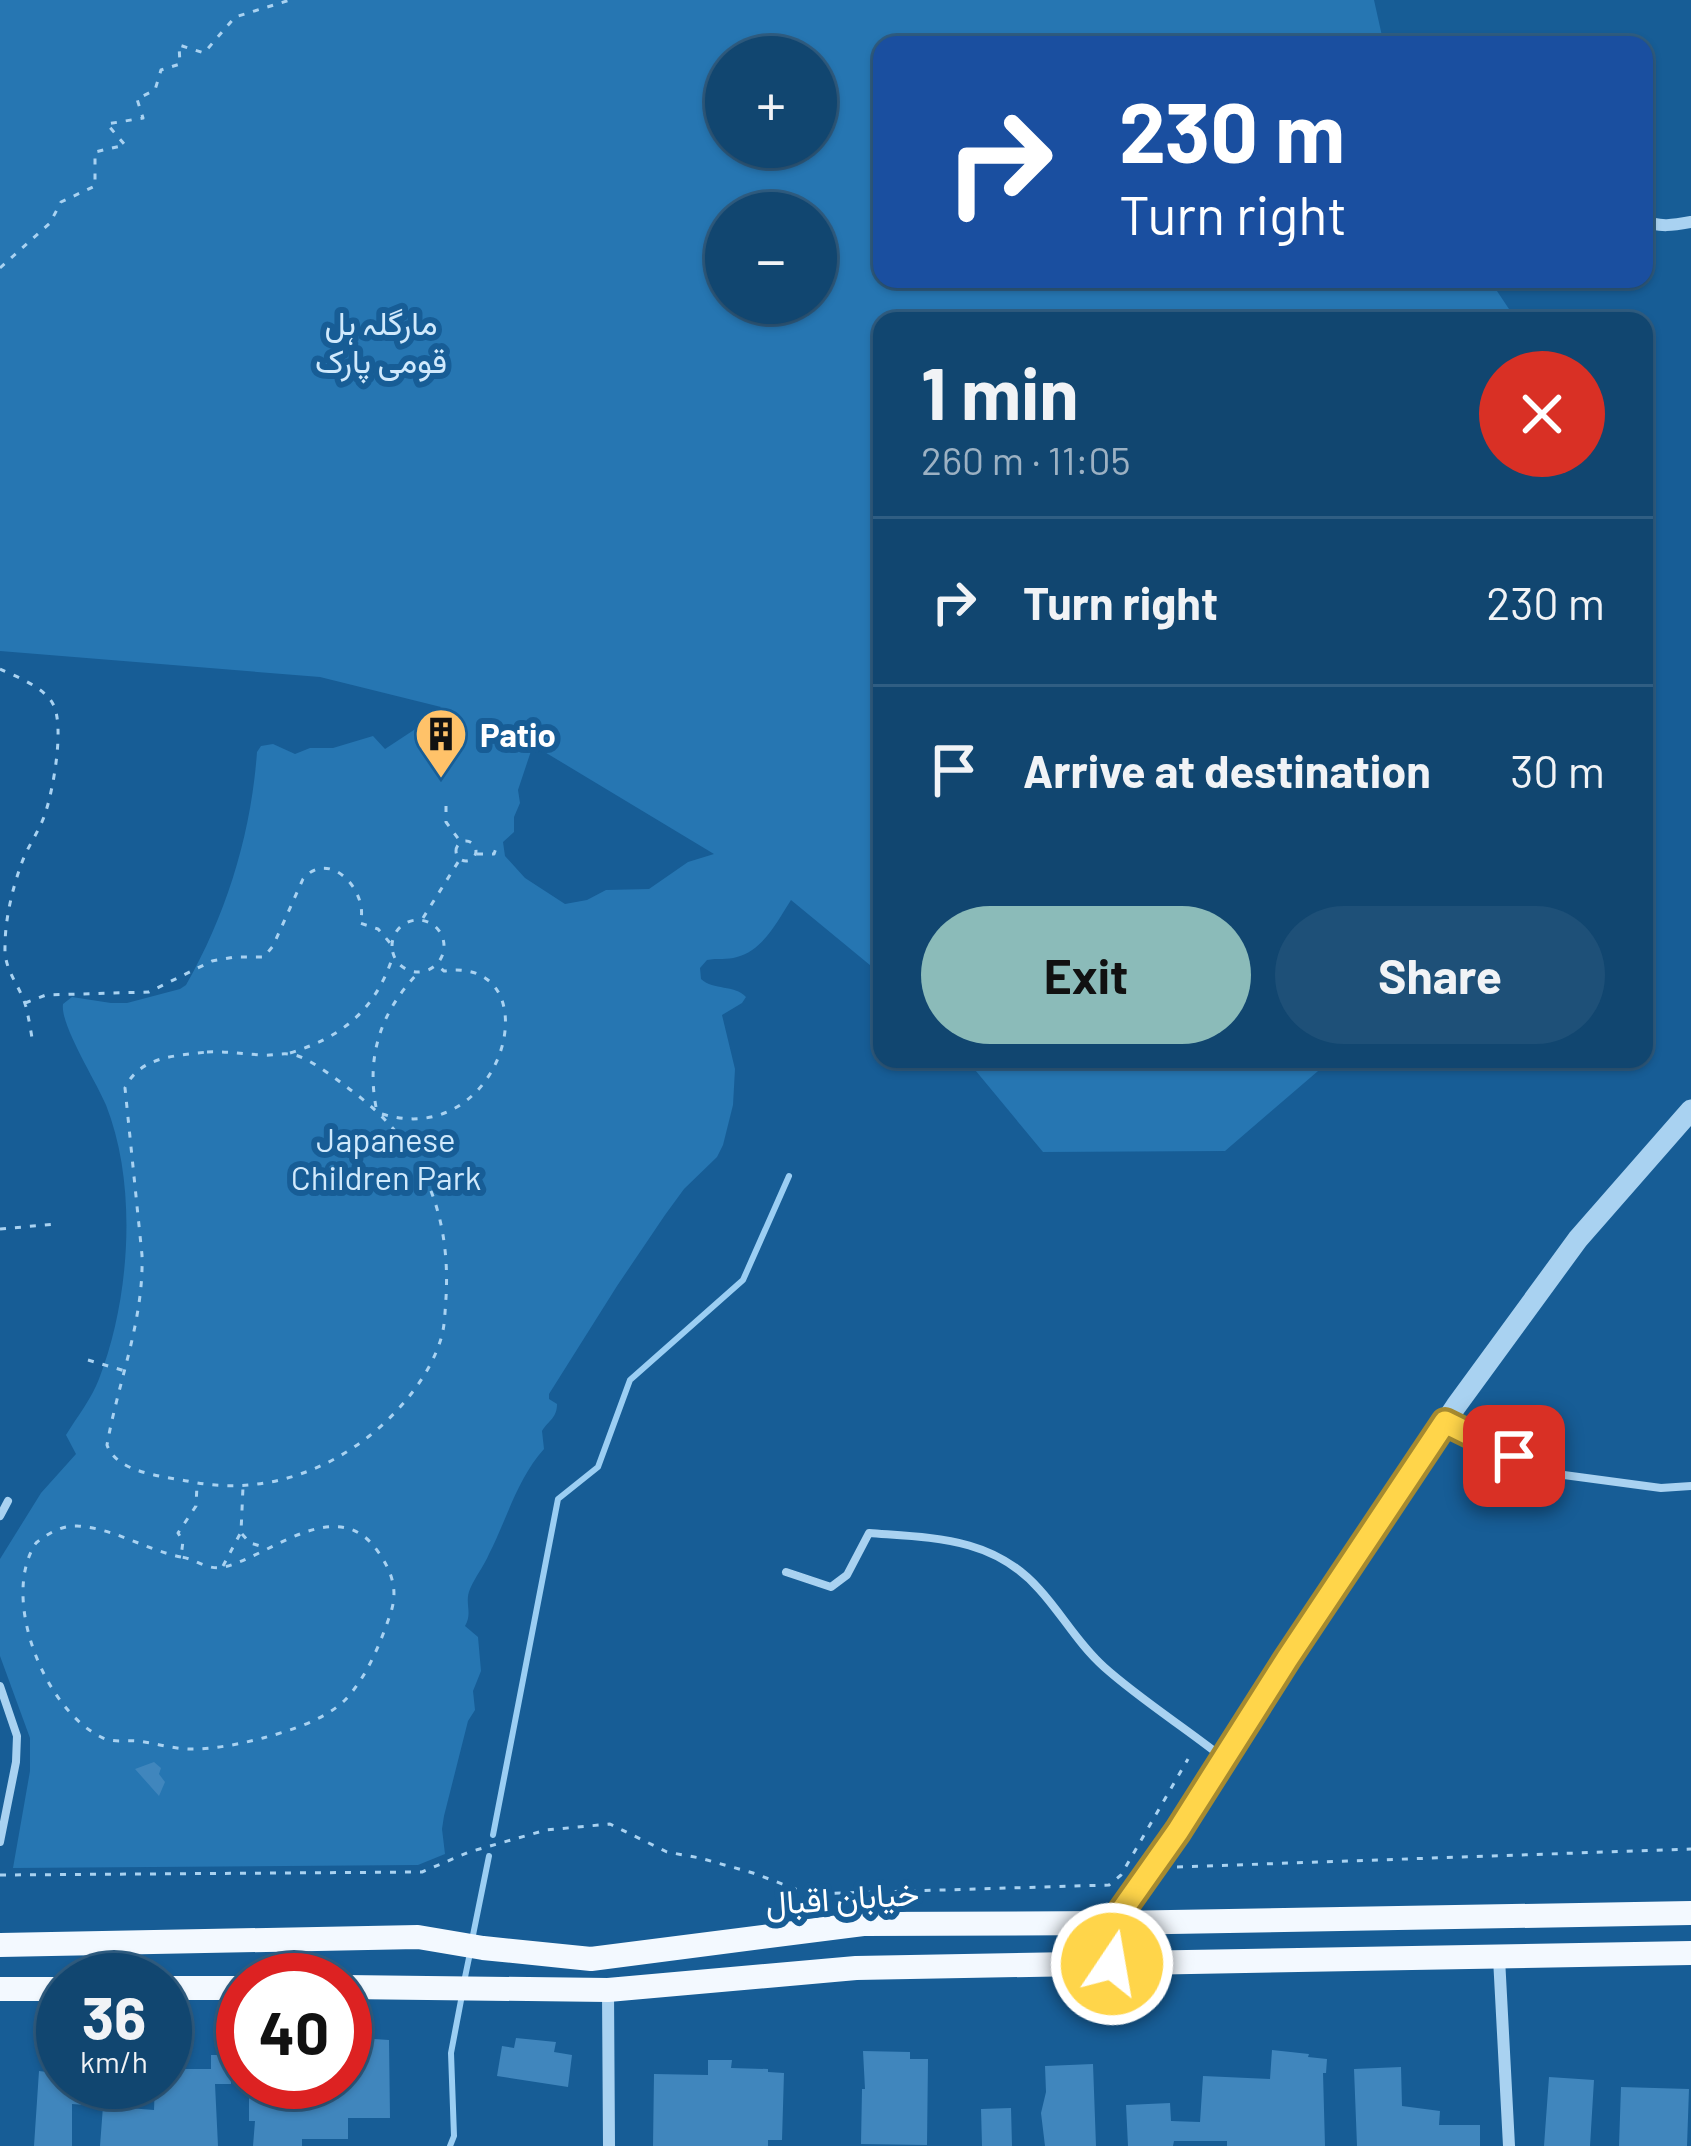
<!DOCTYPE html>
<meta charset="utf-8">
<style>
:root{--surface:#114670;--page:#1e5078;--text:#f1f3f6;--muted:#9cb1c3;--line:#305e83;--accent:#8bbbb9}
body{margin:0;font-family:Barlow,Vazirmatn,sans-serif;background:var(--page);color:var(--text);height:100vh;display:flex;flex-direction:column;font-size:45px;white-space:nowrap}
*{box-sizing:border-box;margin:0}
p{font-size:39px;color:var(--muted)}
.icon{flex:none;width:66px;height:66px;fill:none;stroke:currentColor;stroke-width:2;stroke-linecap:round;stroke-linejoin:round}
.map{position:relative;flex:1;overflow:hidden}
.drawer{position:absolute;left:873px;top:312px;width:780px;height:756px;display:flex;flex-direction:column;background:var(--surface);border-radius:24px;box-shadow:0 3px 9px #0004,0 0 0 3px var(--line)}
.drawer>*{flex:none}
.hud{position:absolute;left:873px;top:36px;width:780px;height:252px;border-radius:24px;box-shadow:0 3px 9px #0004,0 0 0 3px var(--line);background:#1a4fa0;color:#fff;overflow:hidden}
.tools{position:absolute;left:705px;top:36px;display:grid;gap:24px}
.tools a{display:grid;place-items:center;width:132px;height:132px;border-radius:50%;background:var(--surface);box-shadow:0 3px 9px #0004,0 0 0 3px var(--line);font-size:60px}
.speed{position:absolute;left:36px;top:1953px;display:flex;gap:24px;font-size:60px;font-weight:700;text-align:center}
.speed>*{display:grid;place-content:center;width:156px;height:156px;border-radius:50%;background:var(--surface);box-shadow:0 3px 9px #0004,0 0 0 3px var(--line);line-height:1}
.speed small{font-size:30px;font-weight:400}
.speed .limit{border:18px solid #d22;background:#fff;color:#111}
.pin{position:absolute;display:grid;place-items:center;width:102px;height:102px;color:#fff;margin:-51px;border-radius:24px;box-shadow:0 6px 18px #0006}
.me{position:absolute;width:132px;margin:-66px;rotate:12deg;stroke-linejoin:round;filter:drop-shadow(0 0 9px #0008)}
.turn{display:flex;align-items:center;gap:42px;height:252px;padding:0 48px;font-size:54px}
.turn .icon{width:156px;height:156px;stroke-width:2.5}
.turn b{display:block;font-size:84px;line-height:102px}
.round{display:grid;place-items:center;flex:none;width:126px;height:126px;border-radius:63px;background:var(--page)}
.summary{display:flex;align-items:center;justify-content:space-between;height:204px;padding:0 48px}
h1{font-size:72px;font-weight:700;line-height:90px}
.button{display:flex;gap:24px;margin-top:auto;padding:24px 48px}
.button a{flex:1;height:138px;border-radius:72px;background:var(--accent);color:#111;font-size:48px;font-weight:700;line-height:138px;text-align:center}
.button a+a{background:var(--page);color:var(--text)}
ul{padding:0;list-style:none}
li{display:flex;align-items:center;gap:36px;height:168px;padding:0 48px;border-top:3px solid var(--line)}
li div{flex:1}
li b{display:block;font-size:45px}
li em{font-style:normal}
.map>svg:first-child{display:block}
.green{fill:#2676b2;fill-rule:evenodd}
.lines{fill:none;stroke-linecap:round;stroke-linejoin:round}
.stream{stroke:#9bcef3;stroke-width:6}
.building{fill:#4086bd}
.path{stroke:#a9d2f1;stroke-width:3;stroke-dasharray:6 9;stroke-linecap:butt}
.service{stroke:#a9d2f1;stroke-width:8}
.minor{stroke:#a9d2f1;stroke-width:12}
.tertiary{stroke:#a9d2f1;stroke-width:21}
.primary{stroke:#f3f9ff;stroke-width:24}
.route-casing{stroke:#a68a30;stroke-width:30}
.route{stroke:#ffd54a;stroke-width:21}
.labels{text-anchor:middle;dominant-baseline:central;stroke-width:12;stroke-linejoin:round;paint-order:stroke}
.park-label{font-size:33px;fill:#d0e9fc;stroke:#175d96}
.poi-label{font-size:33px;font-weight:bold;fill:#fff;stroke:#175d96;text-anchor:start}
.street-label{font-size:33px;fill:#fff;stroke:#175d96}
</style>
<div class="map">
<svg width="1691" height="2146" viewBox="0 0 1691 2146">
<rect width="100%" height="100%" fill="#175d96"/>
<path class="green" d="M0,0H1374L1384,45H882V279H1489L1517,321H882V975L791,900C777,922 763,950 737,957C727,960 717,958 707,960L700,968L701,979C714,991 734,984 746,997L742,1003L722,1015L735,1069L733,1105L723,1145L717,1157L684,1189L665,1215L617,1286L549,1394V1399L557,1404C557,1418 549,1420 542,1431L544,1449C517,1479 507,1519 489,1554C484,1566 475,1577 470,1589C464,1603 473,1613 465,1626L478,1637L481,1671L473,1691L475,1710L468,1721L444,1816L442,1829L445,1854L418,1865L13,1868L30,1771V1738L0,1656V1559L41,1493L76,1454L66,1435C77,1417 92,1398 99,1379C130,1299 138,1186 106,1105C96,1081 60,1025 63,1004L72,997L111,1003H127L180,989L186,985C227,913 251,834 257,752L261,746L273,744L295,754L310,748H333L373,736L385,749L423,724L441,707L320,677L0,651ZM726,57H816V147H726ZM726,213H816V303H726ZM533,745L714,854L688,862L649,889L606,890L587,900L565,904L525,878L505,856L503,842L514,832V817L520,803L518,790Z
M966,1059H1332L1225,1151L1043,1152Z"/>
<g class="lines">
<path class="stream" d="M493,1835L558,1499L598,1467L630,1380L743,1280L789,1176
M472,1940L489,1856
M464,1982L470,1953
M450,2146L454,2136L451,2053L462,1995"/>
</g>
<path class="building" d="M154,1762L161,1768L159,1774L165,1782L159,1796L135,1769Z
M345,2037L389,2040L390,2118H348V2139H302V2146H253L255,2121H249V2082H281V2094L323,2095V2082H345Z
M516,2038L556,2042L554,2052L572,2055L568,2087L497,2076L502,2046L514,2048Z
M1272,2050L1309,2054L1308,2057L1327,2059L1326,2073H1323L1325,2146H1227V2141H1174L1173,2146H1128L1126,2105L1170,2103L1171,2121L1200,2122L1203,2076L1270,2079Z
M863,2051L910,2052V2059H928L927,2145L861,2144L862,2089H865Z
M211,2055H231V2084H215L218,2146H100L103,2106L154,2110L155,2082H165V2069H211Z
M708,2060H732L731,2068L768,2069V2072L784,2073L782,2140H768V2146H653L654,2074L708,2075Z
M1093,2064L1096,2146H1045L1041,2113L1046,2092L1045,2066Z
M1401,2067L1402,2106L1440,2111L1439,2125H1480V2146H1357L1354,2069Z
M39,2071L63,2074V2082H87L85,2105L72,2104V2146H34Z
M1549,2077L1594,2080L1590,2146H1544Z
M1621,2087L1689,2089L1687,2146H1619Z
M1011,2108L1012,2146H982L981,2109Z"/>
<g class="lines">
<path class="path" d="M0,268L50,223L61,202L95,186V152L125,145L107,124L143,118L137,99L155,90L161,70L180,64L179,45L204,53L235,17L290,0
M0,669C17,677 44,687 53,704C65,726 53,791 45,814C39,832 27,847 21,865C12,890 5,920 5,947C4,971 20,985 26,1007C29,1019 31,1032 33,1044
M446,806V822L460,841
M456 851a10 10 0 1 1 20 0a10 10 0 1 1-20 0Z
M477,854H494L497,845
M423,918L460,859
M392 946a26 26 0 1 1 52 0a26 26 0 1 1-52 0Z
M25,1003L46,995L149,992L212,961L235,957H264L273,946L303,879C330,847 370,893 360,923L378,929L391,944
M207,1052C226,1051 243,1054 262,1055C271,1056 280,1053 289,1054C307,1055 337,1080 352,1091C422,1143 451,1212 446,1298C445,1310 445,1323 442,1335C436,1358 422,1381 407,1399C353,1464 271,1499 187,1481C162,1476 117,1473 107,1445C118,1382 144,1321 142,1255L125,1088C140,1056 175,1056 207,1052Z
M290,1053C342,1037 374,1011 392,959
M376,1107C366,1054 382,1010 419,972
M382,1114C506,1152 554,955 444,971L437,965
M0,1229L56,1224
M88,1360L125,1371
M242,1534L250,1543L264,1547
M181,1557C146,1550 114,1528 77,1526C62,1525 47,1534 36,1543C0,1597 44,1709 101,1737C112,1743 125,1740 137,1741C155,1743 173,1749 191,1749C215,1749 240,1744 263,1738C289,1731 325,1720 345,1700C367,1677 381,1642 391,1612C398,1590 392,1572 379,1553C338,1491 271,1556 224,1567C208,1571 196,1559 181,1557L183,1541L178,1533L196,1506L197,1485
M223,1566L241,1532L243,1487
M1177,1867L1691,1849
M0,1875L422,1872L469,1852L546,1830L610,1824L667,1852L700,1858L753,1873L809,1894L1109,1885L1121,1875L1188,1759"/>
<path class="service" d="M1446,1423L1549,1473L1661,1488L1691,1486
M0,1516L8,1501
M786,1572L831,1587L847,1575L869,1533C934,1538 993,1537 1039,1589C1062,1614 1078,1644 1104,1667C1141,1700 1183,1726 1222,1757
M0,1686L17,1736L16,1762L0,1842"/>
<path class="minor" d="M1644,220C1658,228 1675,225 1691,222
M1499,1958L1509,2146
M608,1991L609,2146"/>
<path class="tertiary" d="M1112,1964L1113,1923L1179,1831L1287,1659L1456,1406L1578,1239L1691,1110"/>
<path class="primary" d="M0,1945L418,1937L483,1948L591,1959L863,1924L1113,1923L1691,1913
M345,1987L608,1990L856,1968L1691,1953
M165,1988H243
M0,1989H63"/>
</g>
<g class="lines">
<g class="route-casing">
<path id="route" d="M1112,1964L1113,1923L1178,1831L1287,1659L1445,1422L1514,1456"/>
</g>
<use href="#route" class="route"/>
</g>
<defs>
<g id="building-pin" transform="scale(2.7)"><path d="M0 17L-7.5 6A9.5 9.5 0 1 1 7.5 6Z" fill="#ffc269" stroke="#175d96"/><path d="M-4-6H4V6H1V3H-1V6H-4ZM-2.5-4.3h1.7v1.8h-1.7ZM.8-4.3h1.7v1.8H.8ZM-2.5-1h1.7V.8h-1.7ZM.8-1h1.7V.8H.8Z" fill="#111"/></g>
</defs>
<g fill-rule="evenodd">
<use href="#building-pin" x="441" y="734"/>
</g>
<g class="labels">
<g class="park-label">
<text x="381" y="322">مارگلہ ہل<tspan x="381" dy="38">قومی پارک</tspan></text>
<text x="386" y="1139">Japanese<tspan x="386" dy="38">Children Park</tspan></text>
</g>
<g class="poi-label">
<text x="480" y="734">Patio</text>
</g>
<g class="street-label">
<text transform="translate(842 1897) rotate(-4)">خیابان اقبال</text>
</g>
</g>
</svg>
<div class="tools">
<a>+</a>
<a>−</a>
</div>
<div class="speed"><div>36<small>km/h</small></div><div class="limit">40</div></div>
<div class="pin" style="left:1514px;top:1456px;background:#d93025"><svg class="icon" aria-label="arrive" viewBox="0 0 24 24"><path d="M6 21V4h12l-3 4 3 4H6"/></svg></div>
<svg class="me" style="left:1112px;top:1964px" viewBox="-20 -20 40 40"><circle r="17" fill="#ffd54a" stroke="#fff" stroke-width="3"/><path d="M0-11L8 9 0 5-8 9z" fill="#fff"/></svg>
<div class="hud">
<div class="turn"><svg class="icon" aria-label="right" viewBox="0 0 24 24"><path d="M7 20v-9h11M14 6l5 5-5 5"/></svg><div><b>230 m</b>Turn right</div></div>
</div>
<section class="drawer">
<div class="summary"><div><h1>1 min</h1><p>260 m · 11:05</p></div><a class="round" style="background:#d93025;color:#fff"><svg class="icon" aria-label="close" viewBox="0 0 24 24"><path d="M6 6l12 12M18 6L6 18"/></svg></a></div>
<ul>
<li><svg class="icon" aria-label="right" viewBox="0 0 24 24"><path d="M7 20v-9h11M14 6l5 5-5 5"/></svg><div><b>Turn right</b></div><em>230 m</em></li>
<li><svg class="icon" aria-label="arrive" viewBox="0 0 24 24"><path d="M6 21V4h12l-3 4 3 4H6"/></svg><div><b>Arrive at destination</b></div><em>30 m</em></li>
</ul>
<div class="button"><a>Exit</a><a>Share</a></div>
</section>
</div>
